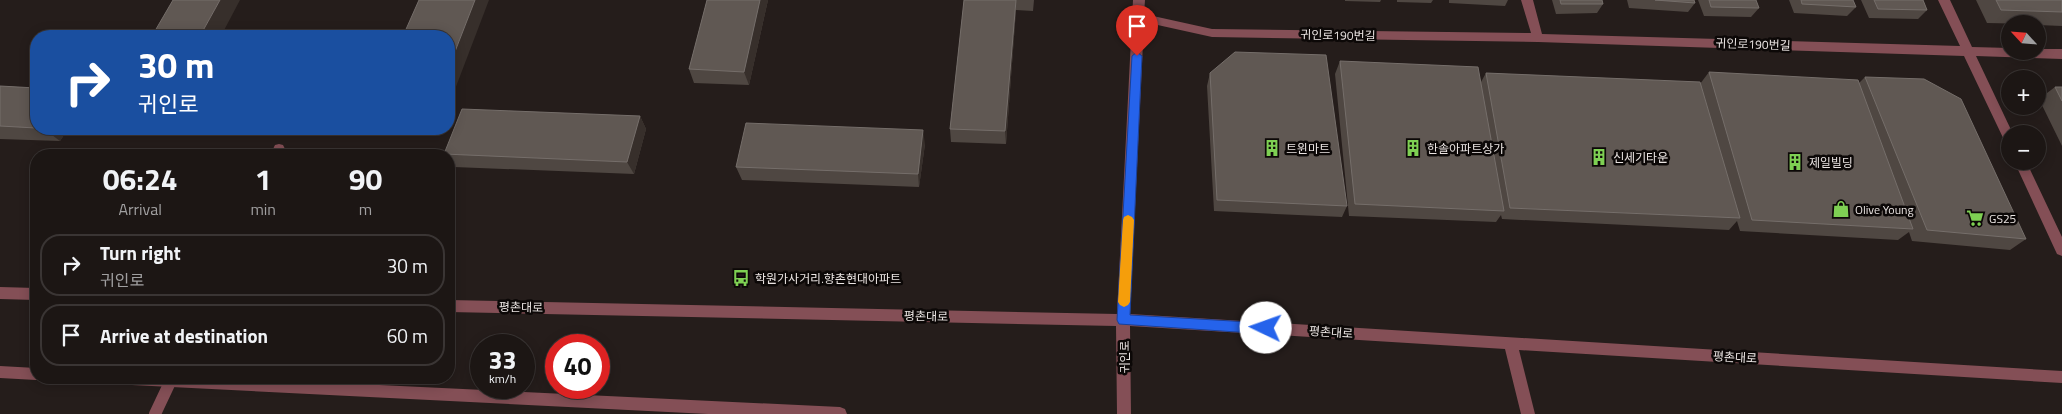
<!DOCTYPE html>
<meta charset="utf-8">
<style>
:root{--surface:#1c1614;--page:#251f1d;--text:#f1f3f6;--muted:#a09fa0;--line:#3a3534}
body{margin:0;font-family:"Titillium Web","Noto Sans KR",sans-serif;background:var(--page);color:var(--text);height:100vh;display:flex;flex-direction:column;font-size:19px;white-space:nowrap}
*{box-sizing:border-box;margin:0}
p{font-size:16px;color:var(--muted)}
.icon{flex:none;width:28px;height:28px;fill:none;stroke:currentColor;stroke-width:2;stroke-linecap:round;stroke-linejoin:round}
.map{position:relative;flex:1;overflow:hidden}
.side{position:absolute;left:30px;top:149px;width:425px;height:235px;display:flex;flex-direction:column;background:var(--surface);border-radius:20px;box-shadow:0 2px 12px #0003,0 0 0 1px var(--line)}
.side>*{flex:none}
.top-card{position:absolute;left:30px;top:30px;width:425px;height:105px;border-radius:20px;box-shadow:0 2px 12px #0003,0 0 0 1px var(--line);background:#1a4fa0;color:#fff;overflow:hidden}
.needle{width:32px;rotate:296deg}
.fabs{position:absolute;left:2001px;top:15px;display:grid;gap:10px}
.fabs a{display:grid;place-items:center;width:45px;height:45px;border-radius:50%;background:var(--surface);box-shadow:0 2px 12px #0003,0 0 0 1px var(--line);font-size:25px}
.speed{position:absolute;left:470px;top:334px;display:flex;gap:10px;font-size:25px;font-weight:700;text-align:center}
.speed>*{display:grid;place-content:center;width:65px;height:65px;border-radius:50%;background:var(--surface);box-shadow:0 2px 12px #0003,0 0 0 1px var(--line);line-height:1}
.speed small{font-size:12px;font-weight:400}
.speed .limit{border:8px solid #d22;background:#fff;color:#111}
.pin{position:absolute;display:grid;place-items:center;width:42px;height:42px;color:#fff;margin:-51px -21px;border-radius:50% 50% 50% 0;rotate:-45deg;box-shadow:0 0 5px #0007}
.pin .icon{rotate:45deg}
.me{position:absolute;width:55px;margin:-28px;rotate:273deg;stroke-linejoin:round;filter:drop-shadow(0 0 4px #0008)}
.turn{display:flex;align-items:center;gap:18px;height:105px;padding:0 25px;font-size:22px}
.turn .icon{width:65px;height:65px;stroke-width:2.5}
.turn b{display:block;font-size:35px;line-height:42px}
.eta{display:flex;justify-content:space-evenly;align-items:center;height:85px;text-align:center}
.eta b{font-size:30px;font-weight:700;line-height:35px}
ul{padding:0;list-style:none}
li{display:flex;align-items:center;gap:15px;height:62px;margin:0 10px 8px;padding:0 15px;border:2px solid var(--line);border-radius:20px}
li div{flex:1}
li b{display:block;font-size:19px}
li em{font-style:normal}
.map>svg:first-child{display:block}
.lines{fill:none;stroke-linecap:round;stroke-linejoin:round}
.minor{fill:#844f56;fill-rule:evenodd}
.minor-bridge{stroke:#844f56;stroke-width:12}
.wall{fill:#4f4742}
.shaded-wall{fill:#372f2b}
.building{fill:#605853;stroke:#756e6a}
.route{fill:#2563eb;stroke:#184099}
.slow{fill:#f59e0b}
.labels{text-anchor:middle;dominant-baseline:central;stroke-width:5;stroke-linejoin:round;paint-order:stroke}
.street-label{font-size:12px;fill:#ebe5e3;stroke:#0c0807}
.poi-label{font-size:12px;fill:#ebe5e3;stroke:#0c0807;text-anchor:start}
</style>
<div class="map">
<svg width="2062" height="414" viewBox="0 0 2062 414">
<rect width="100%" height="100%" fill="#251d1b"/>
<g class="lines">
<path class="minor" d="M1133,0H1145L1144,14L1212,29L1531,33L1521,0H1533L1542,34L1960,46L1938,0H1950L1972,47L2010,48V51H2038V49H2062V59L1976,56L2013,134H2010V145L2006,144L1964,56L1538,42L1212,37L1144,22L1130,314L2062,371V383L1519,350L1535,414H1521L1505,349L1130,326L1131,414H1117L1116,326L449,312V300L1117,314Z
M279,144L283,145L285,149L282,155H270L275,145Z
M2014,161H2026L2062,237V256L2057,254Z
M0,287L36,288V300L0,299Z
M0,366L36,368V378H41L36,380L0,378Z
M105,378H231L840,407L845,409L847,414H708L112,384L107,382Z"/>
<path class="minor-bridge" d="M155,414L172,378"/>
</g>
<path class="wall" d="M707,0H768L749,85L694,83L689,69Z
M964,0H1034L1033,11L1016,10L1006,144L951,142L950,129Z
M1345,0H1381L1380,2L1345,1Z
M1397,0H1433L1431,3L1397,2Z
M1449,0H1508L1505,6L1449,3Z
M1552,0H1602L1603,4L1597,13L1556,14Z
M1627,0H1694L1695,3L1688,12L1629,8Z
M1698,0H1756L1759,8L1751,17L1704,16Z
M1789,0H1853L1856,7L1847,16L1794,13Z
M1861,0H1923L1927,10L1918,19L1869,18Z
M1976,0H2062V26L2038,25V24L1987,23Z
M1340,61L1481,82L1486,73L1700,84L1709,72L1859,83L1865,77L2026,239L2010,250L1912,241L1909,232L1898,240L1740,231L1737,221L1729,230L1502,219L1501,215L1496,222L1349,216L1335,74Z
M1210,73L1347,206L1342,217L1214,211L1207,86Z
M0,86L36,88V129H68L60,141L0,139Z
M2055,87H2062V146L2039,99Z
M640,116L646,129L634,174L454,167L449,160V155H445L444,154Z
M925,144L919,187L742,180L736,167Z"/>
<path class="shaded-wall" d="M220,0H240L221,36H200Z
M475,0H489L449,105V67Z
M760,0H768L749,85L744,72Z
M1016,0V10L1006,144L1005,131Z
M640,116L646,129L634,174L627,162Z
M44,129H68L60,141Z
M923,130L925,144L919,187L918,174Z"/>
<path class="building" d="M173,0H220L200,36H152Z
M419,0H475L449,67V36H403Z
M707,0H760L744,72L689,69Z
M964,0H1016L1005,131L950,129Z
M1560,0H1602L1603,4H1561Z
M1655,0H1694L1695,3Z
M1709,0H1756L1759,8L1711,7Z
M1801,0H1853L1856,7L1802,4Z
M1874,0H1923L1927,10L1878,9Z
M1996,0H2062V12L2001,10Z
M1235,52L1326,55L1347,206L1217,200L1210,73Z
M1340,61L1478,67L1504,211L1355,204Z
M1709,72L1858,80L1913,229L1752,220Z
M1486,73L1700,82L1740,218L1510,208Z
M1865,77L1924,79L1961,99L2026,239L1927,230Z
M0,86L36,88V128L0,126Z
M2055,87H2062V101Z
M462,109L640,116L627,162L444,154Z
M746,123L923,130L918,174L736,167Z"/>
<path class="route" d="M1137,52L1142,56L1130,315L1266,323L1270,324L1272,328L1270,332L1266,334L1119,324L1117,320L1132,56Z"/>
<path class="slow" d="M1128,215L1132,217L1134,220L1130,302L1128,305L1124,307L1120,305L1118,302L1123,220L1124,217Z"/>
<defs>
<g id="building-bare" transform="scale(1.35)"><path d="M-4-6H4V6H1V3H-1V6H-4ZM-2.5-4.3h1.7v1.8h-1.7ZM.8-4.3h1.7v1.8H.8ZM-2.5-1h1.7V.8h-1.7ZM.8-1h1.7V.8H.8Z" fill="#7ed053" stroke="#0c0807" stroke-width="2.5" paint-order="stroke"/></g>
<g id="shop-bare" transform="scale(1.35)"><path d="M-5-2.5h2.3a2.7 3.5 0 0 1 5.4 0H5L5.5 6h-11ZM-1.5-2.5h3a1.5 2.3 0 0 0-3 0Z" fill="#7ed053" stroke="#0c0807" stroke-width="2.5" paint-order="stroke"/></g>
<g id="supermarket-bare" transform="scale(1.35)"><path d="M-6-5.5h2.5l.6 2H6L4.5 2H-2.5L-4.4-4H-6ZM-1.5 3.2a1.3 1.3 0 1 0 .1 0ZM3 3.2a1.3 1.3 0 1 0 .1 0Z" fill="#7ed053" stroke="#0c0807" stroke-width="2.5" paint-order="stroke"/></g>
<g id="bus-bare" transform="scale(1.35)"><path d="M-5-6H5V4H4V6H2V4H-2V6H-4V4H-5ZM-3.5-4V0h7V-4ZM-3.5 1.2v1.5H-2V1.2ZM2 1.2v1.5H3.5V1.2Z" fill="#7ed053" stroke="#0c0807" stroke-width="2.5" paint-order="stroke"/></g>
</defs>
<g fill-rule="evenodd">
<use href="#building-bare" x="1272" y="148"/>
<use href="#building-bare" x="1413" y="148"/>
<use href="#building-bare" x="1599" y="157"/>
<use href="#building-bare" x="1795" y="162"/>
<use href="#shop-bare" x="1841" y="209"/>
<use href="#supermarket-bare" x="1975" y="218"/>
<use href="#bus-bare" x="741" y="278"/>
</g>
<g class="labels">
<g class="street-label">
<text transform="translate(1338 35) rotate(1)">귀인로190번길</text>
<text transform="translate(1753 44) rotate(2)">귀인로190번길</text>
<text transform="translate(521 307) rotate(1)">평촌대로</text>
<text transform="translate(926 316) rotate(1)">평촌대로</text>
<text transform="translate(1331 332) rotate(4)">평촌대로</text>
<text transform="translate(1124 357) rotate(-90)">귀인로</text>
<text transform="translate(1735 357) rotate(3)">평촌대로</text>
</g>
<g class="poi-label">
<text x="1286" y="148">트윈마트</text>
<text x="1427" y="148">한솔아파트상가</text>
<text x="1613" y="157">신세기타운</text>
<text x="1809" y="162">제일빌딩</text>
<text x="1855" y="209">Olive Young</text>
<text x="1989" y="218">GS25</text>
<text x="755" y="278">학원가사거리.향촌현대아파트</text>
</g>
</g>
</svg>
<div class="fabs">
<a><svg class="needle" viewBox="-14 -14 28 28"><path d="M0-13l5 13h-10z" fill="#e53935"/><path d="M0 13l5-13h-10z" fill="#a09fa0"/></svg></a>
<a>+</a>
<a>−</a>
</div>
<div class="speed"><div>33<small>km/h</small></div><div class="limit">40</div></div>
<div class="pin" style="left:1137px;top:56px;background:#d93025"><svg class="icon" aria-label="arrive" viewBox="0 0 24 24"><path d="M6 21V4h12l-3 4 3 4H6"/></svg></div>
<svg class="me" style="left:1266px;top:328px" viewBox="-20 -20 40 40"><circle r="19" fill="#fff"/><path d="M0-13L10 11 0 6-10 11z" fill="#2563eb"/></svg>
<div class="top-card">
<div class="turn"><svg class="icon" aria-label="right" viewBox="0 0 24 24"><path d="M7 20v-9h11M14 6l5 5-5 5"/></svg><div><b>30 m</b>귀인로</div></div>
</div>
<section class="side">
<div class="eta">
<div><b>06:24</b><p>Arrival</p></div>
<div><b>1</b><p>min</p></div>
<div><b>90</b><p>m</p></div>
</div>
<ul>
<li><svg class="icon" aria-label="right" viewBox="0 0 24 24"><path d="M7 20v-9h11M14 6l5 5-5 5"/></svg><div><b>Turn right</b><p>귀인로</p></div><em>30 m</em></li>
<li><svg class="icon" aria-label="arrive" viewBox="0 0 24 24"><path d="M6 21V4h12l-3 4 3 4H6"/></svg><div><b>Arrive at destination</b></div><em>60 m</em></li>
</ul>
</section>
</div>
